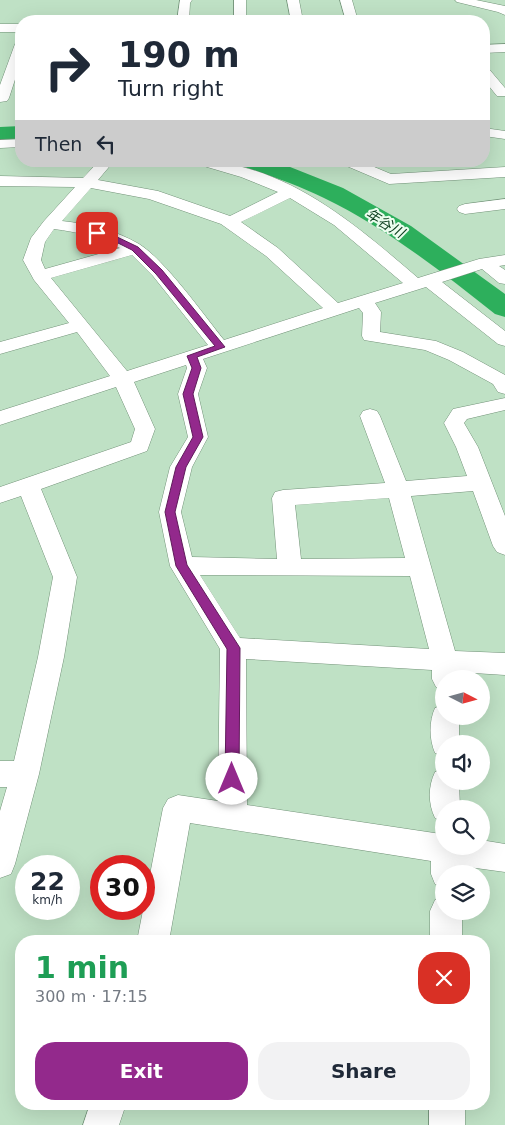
<!DOCTYPE html>
<meta charset="utf-8">
<style>
:root{--surface:#fff;--page:#f2f2f3;--text:#1f2937;--muted:#747a83;--accent:#93298c}
body{margin:0;font-family:"DejaVu Sans","Noto Sans JP",sans-serif;background:var(--page);color:var(--text);height:100vh;display:flex;flex-direction:column;font-size:19px;white-space:nowrap}
*{box-sizing:border-box;margin:0}
p{font-size:16px;color:var(--muted)}
.icon{flex:none;width:28px;height:28px;fill:none;stroke:currentColor;stroke-width:2;stroke-linecap:round;stroke-linejoin:round}
.map{position:relative;flex:1;overflow:hidden}
.panel{position:absolute;left:15px;top:935px;width:475px;height:175px;display:flex;flex-direction:column;background:var(--surface);border-radius:20px;box-shadow:0 5px 20px #0002}
.panel>*{flex:none}
.hud{position:absolute;left:15px;top:15px;width:475px;height:152px;border-radius:20px;box-shadow:0 5px 20px #0002;background:#fff;color:var(--text);overflow:hidden}
.needle{width:32px;rotate:96deg}
.fabs{position:absolute;left:435px;top:670px;display:grid;gap:10px}
.fabs a{display:grid;place-items:center;width:55px;height:55px;border-radius:50%;background:var(--surface);box-shadow:0 5px 20px #0002;font-size:25px}
.speed{position:absolute;left:15px;top:855px;display:flex;gap:10px;font-size:25px;font-weight:700;text-align:center}
.speed>*{display:grid;place-content:center;width:65px;height:65px;border-radius:50%;background:var(--surface);box-shadow:0 5px 20px #0002;line-height:1}
.speed small{font-size:12px;font-weight:400}
.speed .limit{border:8px solid #d22;background:#fff;color:#111}
.pin{position:absolute;display:grid;place-items:center;width:42px;height:42px;color:#fff;margin:-21px;border-radius:10px;box-shadow:0 2px 8px #0006}
.me{position:absolute;width:55px;margin:-28px;rotate:0deg;stroke-linejoin:round;filter:drop-shadow(0 0 4px #0008)}
.turn{display:flex;align-items:center;gap:18px;height:105px;padding:0 20px;font-size:22px}
.turn .icon{width:65px;height:65px;stroke-width:2.5}
.turn b{display:block;font-size:35px;line-height:42px}
.then{display:flex;align-items:center;height:48px;padding:0 20px;background:#0003;gap:10px;font-size:19px}
.round{display:grid;place-items:center;flex:none;width:52px;height:52px;border-radius:20px;background:var(--page)}
.overview{display:flex;align-items:center;justify-content:space-between;height:85px;padding:0 20px}
h1{font-size:30px;font-weight:700;line-height:38px;color:#1e9e55}
.cta{display:flex;gap:10px;margin-top:auto;padding:10px 20px}
.cta a{flex:1;height:58px;border-radius:20px;background:var(--accent);color:#fff;font-size:20px;font-weight:700;line-height:58px;text-align:center}
.cta a+a{background:var(--page);color:var(--text)}
.map>svg:first-child{display:block}
.lines{fill:none;stroke-linecap:round;stroke-linejoin:round}
.river{fill:#2daf5c;fill-rule:evenodd}
.minor-casing{stroke:#729278;stroke-width:1}
.minor{fill:#fff;fill-rule:evenodd}
.route{fill:#93298c;stroke:#601b5b}
.labels{text-anchor:middle;dominant-baseline:central;stroke-width:4;stroke-linejoin:round;paint-order:stroke}
.far-water-label{font-size:14px;font-style:italic;fill:#0b3e1d;stroke:#ecfdef}
</style>
<div class="map">
<svg width="505" height="1125" viewBox="0 0 505 1125">
<rect width="100%" height="100%" fill="#bfe1c5"/>
<g class="lines">
<path class="river" d="M21,126V140L0,141V127Z
M239,161H275L343,188L411,226L505,294V317L495,314C441,271 386,228 324,198C298,185 270,176 242,166Z"/>
<g class="minor-casing">
<path id="minor" d="M180,0H192L190,3L189,21H177Z
M234,0H246V21H234Z
M287,0H299L303,21H291Z
M340,0H352L358,21H346Z
M455,0H476L505,6V15L498,12L457,2Z
M0,24H21V32H0Z
M21,40V61L9,98L7,101L0,102V85L15,44Z
M505,44V52L484,53V45Z
M484,68L489,69L505,88V96H497L484,80Z
M484,128L505,131V139L484,136Z
M21,139V147L0,148V140Z
M99,161H114L98,180L158,191L230,216L278,192L241,177L197,164L195,161C283,161 355,224 418,278L479,259L505,255V265L499,266L505,270V284L499,283L482,269L442,282L505,331V346L498,344L426,287L375,303L381,312L380,332L436,341L463,352L505,375V394L498,392L493,384L449,360L425,350L364,340L362,336L363,313L359,308L203,359L207,368L198,394L208,437L192,467L181,512L192,557L277,559L272,498L275,492L283,490L385,483L360,416L363,411L370,409L377,411L380,416L406,481L467,476L456,447L444,423L453,409L505,398V410L467,419L464,423L478,447L505,516V555L497,552L493,546L473,491L411,496L455,651L505,653V675L458,672V679H444V689L436,687L432,679V670L246,659L247,805L441,834L444,833V846H481V840L505,844V872L461,866V874H444V888L435,884L431,874V861L190,823L169,941H137L163,808L168,799L178,795L218,801L220,649L170,566L159,512L170,467L188,437L178,394L187,368L186,365L134,382L155,429L147,451L41,489L77,577L64,657L39,774L15,864L11,874L0,878V811L7,787H0V761H14L38,657L53,577L21,496L0,503V487L131,442L135,429L116,387L0,425V411L110,376L77,332L0,354V342L69,323L34,280L23,260L31,238L44,221L75,187L0,186V176L83,178ZM91,188L149,199L221,224L266,256L323,308L224,340C203,314 165,260 139,244C115,230 89,224 62,221ZM290,198L334,225L403,283L338,303L278,248L241,222ZM54,229C78,232 99,237 120,248L45,269L41,260L45,242ZM132,255L153,276L208,345L127,371L51,278ZM389,498L405,558L301,559L295,505ZM200,575L410,576L429,649L240,638Z
M340,161H360L391,174L505,167V177L389,184L342,164Z
M505,199V209L465,214L459,212L457,209L459,206L465,204Z
M444,705V716H459V744H444V756L435,753C429,739 429,721 435,708Z
M444,769V781H459L460,809H444V822L435,818C428,804 428,786 435,772Z
M444,896V911H462V941H430V911L435,900Z
M90,1104H126L119,1125H83Z
M429,1104H465V1125H429Z"/>
</g>
<use href="#minor" class="minor"/>
</g>
<path class="route" d="M95,231L115,236L138,247L162,270L225,347L197,357L201,368L193,394L203,437L186,467L175,512L187,565L240,648L239,779L237,783L232,785L227,783L225,779L227,649L176,566L165,512L176,467L193,437L183,394L192,368L187,356L215,346L156,274L132,250L110,239L95,234Z"/>
<g class="labels">
<g class="far-water-label">
<text transform="translate(385 223) rotate(31)">年谷川</text>
</g>
</g>
</svg>
<div class="fabs">
<a><svg class="needle" viewBox="-14 -14 28 28"><path d="M0-13l5 13h-10z" fill="#e53935"/><path d="M0 13l5-13h-10z" fill="#747a83"/></svg></a>
<a><svg class="icon" aria-label="sound" viewBox="0 0 24 24"><path d="M4 9h4l5-4v14l-5-4H4zM17 9q2 3 0 6"/></svg></a>
<a><svg class="icon" aria-label="search" viewBox="0 0 24 24"><circle cx="10" cy="10" r="6"/><path d="M15 15l6 6"/></svg></a>
<a><svg class="icon" aria-label="layers" viewBox="0 0 24 24"><path d="M12 4l9 5-9 5-9-5zM3 14l9 5 9-5"/></svg></a>
</div>
<div class="speed"><div>22<small>km/h</small></div><div class="limit">30</div></div>
<div class="pin" style="left:97px;top:233px;background:#d93025"><svg class="icon" aria-label="arrive" viewBox="0 0 24 24"><path d="M6 21V4h12l-3 4 3 4H6"/></svg></div>
<svg class="me" style="left:232px;top:779px" viewBox="-20 -20 40 40"><circle r="19" fill="#fff"/><path d="M0-13L10 11 0 6-10 11z" fill="#93298c"/></svg>
<div class="hud">
<div class="turn"><svg class="icon" aria-label="right" viewBox="0 0 24 24"><path d="M7 20v-9h11M14 6l5 5-5 5"/></svg><div><b>190 m</b>Turn right</div></div>
<div class="then">Then<svg class="icon" aria-label="left" viewBox="0 0 24 24"><path d="M17 20v-9H6M10 6l-5 5 5 5"/></svg></div>
</div>
<section class="panel">
<div class="overview"><div><h1>1 min</h1><p>300 m · 17:15</p></div><a class="round" style="background:#d93025;color:#fff"><svg class="icon" aria-label="close" viewBox="0 0 24 24"><path d="M6 6l12 12M18 6L6 18"/></svg></a></div>
<div class="cta"><a>Exit</a><a>Share</a></div>
</section>
</div>
